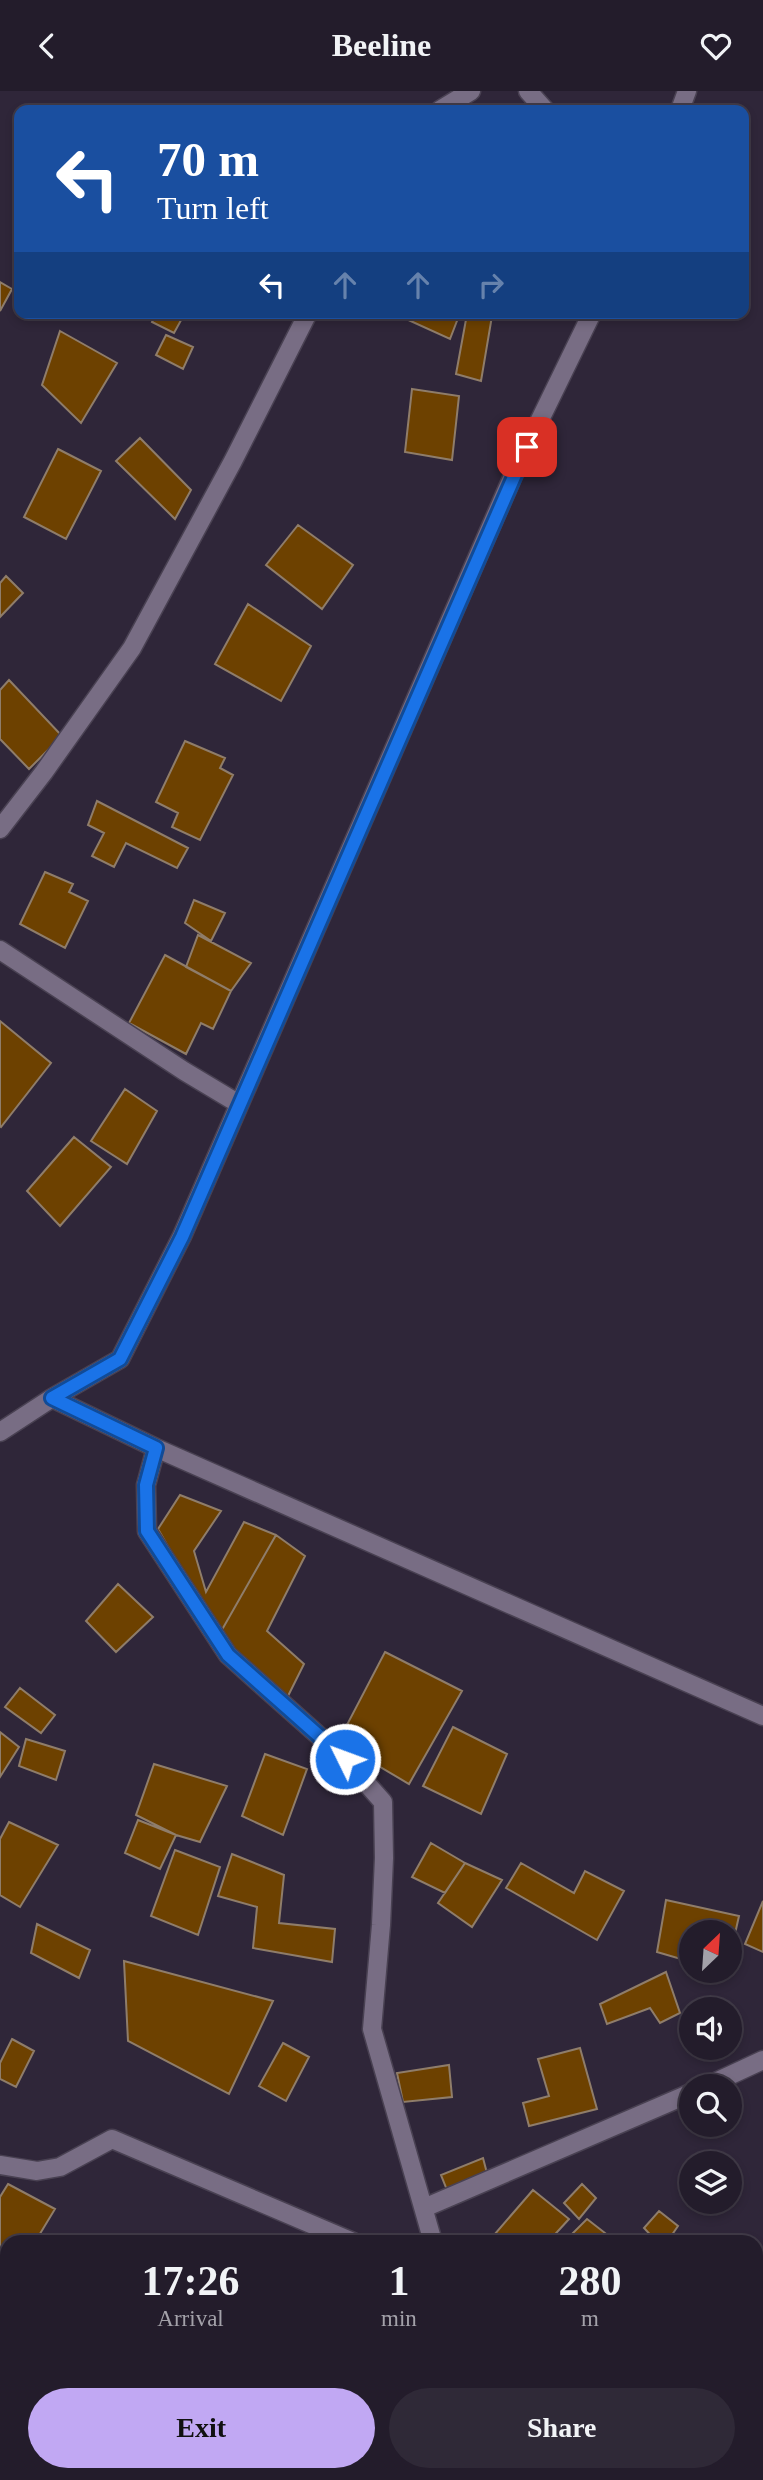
<!DOCTYPE html>
<style>
:root{--surface:#231c2b;--page:#2f2937;--text:#f1f3f6;--muted:#a3a1a9;--line:#403a47;--accent:#c1a8f3}
body{margin:0;font-family:Georgia,serif;background:var(--page);color:var(--text);height:100vh;display:flex;flex-direction:column;font-size:26px;white-space:nowrap}
*{box-sizing:border-box;margin:0}
p{font-size:23px;color:var(--muted)}
.icon{flex:none;width:38px;height:38px;fill:none;stroke:currentColor;stroke-width:2;stroke-linecap:round;stroke-linejoin:round}
.map{position:relative;flex:1;overflow:hidden}
.details{position:absolute;left:0px;top:2144px;width:763px;height:247px;display:flex;flex-direction:column;background:var(--surface);border-radius:21px 21px 0 0;box-shadow:0 4px 10px #0003,0 0 0 2px var(--line)}
.details>*{flex:none}
.banner{position:absolute;left:14px;top:14px;width:735px;height:214px;border-radius:14px;box-shadow:0 4px 10px #0003,0 0 0 2px var(--line);background:#1a4fa0;color:#fff;overflow:hidden}
.needle{width:46px;rotate:25deg}
.controls{position:absolute;left:679px;top:1829px;display:grid;gap:14px}
.controls a{display:grid;place-items:center;width:63px;height:63px;border-radius:50%;background:var(--surface);box-shadow:0 4px 10px #0003,0 0 0 2px var(--line);font-size:35px}
.pin{position:absolute;display:grid;place-items:center;width:60px;height:60px;color:#fff;margin:-30px;border-radius:14px;box-shadow:0 4px 10px #0006}
.me{position:absolute;width:77px;margin:-38px;rotate:312deg;stroke-linejoin:round;filter:drop-shadow(0 0 5px #0008)}
.turn{display:flex;align-items:center;gap:24px;height:147px;padding:0 28px;font-size:32px}
.turn .icon{width:91px;height:91px;stroke-width:2.5}
.turn b{display:block;font-size:49px;line-height:60px}
.lanes{display:flex;align-items:center;height:66px;padding:0 28px;background:#0003;justify-content:center;gap:35px;direction:ltr}
.lanes .off{opacity:.35}
.eta{display:flex;justify-content:space-evenly;align-items:center;height:119px;text-align:center}
.eta b{font-size:42px;font-weight:700;line-height:49px}
.button{display:flex;gap:14px;margin-top:auto;padding:14px 28px}
.button a{flex:1;height:80px;border-radius:42px;background:var(--accent);color:#111;font-size:28px;font-weight:700;line-height:80px;text-align:center}
.button a+a{background:var(--page);color:var(--text)}
header{display:flex;justify-content:space-between;align-items:center;height:91px;padding:0 28px;background:var(--surface);font-size:32px;font-weight:700}
.map>svg:first-child{display:block}
.building{fill:#6d4100;stroke:#8f7d6a;stroke-width:2}
.lines{fill:none;stroke-linecap:round;stroke-linejoin:round}
.minor-casing{stroke:#494152;stroke-width:21}
.minor{stroke:#786d84;stroke-width:18}
.route-casing{stroke:#114b97;stroke-width:18}
.route{stroke:#1a73e8;stroke-width:12}
</style>
<header><svg class="icon" aria-label="back" viewBox="0 0 24 24"><path d="M15 5l-7 7 7 7"/></svg>Beeline<svg class="icon" aria-label="heart" viewBox="0 0 24 24"><path d="M12 20l-8-8c-3-5 5-10 8-4 3-6 11-1 8 4z"/></svg></header>
<div class="map">
<svg width="763" height="2389" viewBox="0 0 763 2389">
<rect width="100%" height="100%" fill="#2f2639"/>
<path class="building" d="M0,191L12,198L0,220Z
M156,222H185L174,242L152,231Z
M393,222H460L450,248Z
M467,223L492,225L481,290L456,283Z
M60,240L117,272L81,332L42,294Z
M166,244L193,256L183,278L156,264Z
M412,298L459,305L452,369L405,361Z
M140,347L191,399L175,428L116,370Z
M58,358L101,380L66,448L24,426Z
M298,434L353,474L322,518L266,474Z
M6,485L23,502L0,526V492Z
M248,513L311,555L281,610L215,573Z
M9,589L62,645L29,678L0,648V599Z
M185,650L225,667L220,677L233,684L200,749L172,736L178,722L156,711Z
M97,710L188,757L177,777L126,752L114,776L92,765L104,742L88,734Z
M45,781L73,793L69,801L88,810L65,857L20,833Z
M194,809L225,822L211,850L185,832Z
M198,844L251,872L231,900L186,876Z
M165,864L231,900L213,938L201,932L186,963L129,932Z
M0,930L51,972L1,1036L0,1035Z
M125,998L157,1020L127,1073L91,1050Z
M74,1046L111,1076L60,1135L27,1100Z
M180,1404L221,1420L194,1460L206,1501L244,1431L276,1444L219,1544L158,1438Z
M276,1444L305,1465L267,1540L304,1573L286,1609L219,1544Z
M118,1493L153,1526L116,1561L86,1530Z
M385,1561L462,1600L409,1693L338,1651Z
M20,1597L55,1624L41,1642L5,1616Z
M453,1636L507,1663L481,1723L423,1695Z
M0,1641L19,1656L0,1686Z
M26,1648L65,1660L56,1689L19,1675Z
M265,1663L307,1678L283,1744L242,1725Z
M154,1673L227,1695L200,1751L176,1744L136,1724Z
M138,1729L176,1744L160,1778L125,1762Z
M9,1731L58,1754L20,1816L0,1804V1748Z
M431,1752L465,1772L445,1802L412,1786Z
M175,1759L220,1776L198,1844L151,1825Z
M232,1763L284,1784L279,1832L335,1838L332,1871L253,1857L257,1816L218,1805Z
M465,1772L502,1789L472,1836L438,1812Z
M521,1772L574,1802L585,1780L624,1800L597,1849L506,1797Z
M666,1809L739,1825L730,1865V1841H691V1871L657,1861Z
M763,1810V1861L745,1853Z
M37,1833L90,1859L79,1887L31,1862Z
M124,1870L273,1910L229,2003L128,1950Z
M666,1881L680,1922L660,1932L650,1917L607,1933L600,1913Z
M12,1948L34,1960L16,1996L0,1988V1972Z
M283,1952L309,1966L286,2010L259,1995Z
M580,1957L597,2018L529,2035L523,2012L549,2005L538,1968Z
M449,1974L452,2006L403,2011L397,1982Z
M483,2067L488,2086L449,2104L441,2084Z
M8,2093L55,2118L35,2151H7L6,2200L0,2195V2106Z
M582,2093L596,2107L579,2128L564,2112Z
M533,2099L569,2128L548,2151H488Z
M659,2120L678,2135L667,2151H657L644,2137Z
M587,2128L614,2149L612,2151H564Z
M756,2198L763,2203V2235L756,2229Z
M0,2217L7,2221V2251L0,2265Z
M0,2268L7,2272V2327L0,2323Z
M756,2320L763,2324V2357L756,2353Z
M756,2353L763,2357V2389L723,2387L725,2384H756Z
M77,2384H124L133,2388L75,2389Z
M377,2384H397L410,2389H375Z
M419,2384H454L452,2389H433Z
M582,2384H605L610,2388L584,2389L580,2386Z
M662,2384H694L692,2389H673Z"/>
<g class="lines">
<g class="minor-casing">
<path id="minor" d="M528,0L545,19
M440,19L471,0
M680,19L687,0
M0,738L44,681L132,557L233,370L308,222
M0,859L184,980L239,1013
M52,1307L156,1357L763,1625
M0,1341L52,1307L120,1268L182,1145L516,378L592,222
M156,1357L146,1394L147,1440L228,1564L345,1668L383,1711L384,1767L381,1834L372,1938L433,2151
M707,1995L763,1969
M0,2074L37,2080L60,2076L112,2048L353,2151
M424,2117L691,2002
M529,2389V2384"/>
</g>
<use href="#minor" class="minor"/>
</g>
<g class="lines">
<g class="route-casing">
<path id="route" d="M345,1668L228,1564L147,1440L146,1394L156,1357L52,1307L120,1268L182,1146L527,356"/>
</g>
<use href="#route" class="route"/>
</g>
</svg>
<div class="controls">
<a><svg class="needle" viewBox="-14 -14 28 28"><path d="M0-13l5 13h-10z" fill="#e53935"/><path d="M0 13l5-13h-10z" fill="#a3a1a9"/></svg></a>
<a><svg class="icon" aria-label="sound" viewBox="0 0 24 24"><path d="M4 9h4l5-4v14l-5-4H4zM17 9q2 3 0 6"/></svg></a>
<a><svg class="icon" aria-label="search" viewBox="0 0 24 24"><circle cx="10" cy="10" r="6"/><path d="M15 15l6 6"/></svg></a>
<a><svg class="icon" aria-label="layers" viewBox="0 0 24 24"><path d="M12 4l9 5-9 5-9-5zM3 14l9 5 9-5"/></svg></a>
</div>
<div class="pin" style="left:527px;top:356px;background:#d93025"><svg class="icon" aria-label="arrive" viewBox="0 0 24 24"><path d="M6 21V4h12l-3 4 3 4H6"/></svg></div>
<svg class="me" style="left:345px;top:1668px" viewBox="-20 -20 40 40"><circle r="17" fill="#1a73e8" stroke="#fff" stroke-width="3"/><path d="M0-11L8 9 0 5-8 9z" fill="#fff"/></svg>
<div class="banner">
<div class="turn"><svg class="icon" aria-label="left" viewBox="0 0 24 24"><path d="M17 20v-9H6M10 6l-5 5 5 5"/></svg><div><b>70 m</b>Turn left</div></div>
<div class="lanes"><svg class="icon" aria-label="left" viewBox="0 0 24 24"><path d="M17 20v-9H6M10 6l-5 5 5 5"/></svg><svg class="icon off" aria-label="ahead" viewBox="0 0 24 24"><path d="M12 20V5M6 11l6-6 6 6"/></svg><svg class="icon off" aria-label="ahead" viewBox="0 0 24 24"><path d="M12 20V5M6 11l6-6 6 6"/></svg><svg class="icon off" aria-label="right" viewBox="0 0 24 24"><path d="M7 20v-9h11M14 6l5 5-5 5"/></svg></div>
</div>
<section class="details">
<div class="eta">
<div><b>17:26</b><p>Arrival</p></div>
<div><b>1</b><p>min</p></div>
<div><b>280</b><p>m</p></div>
</div>
<div class="button"><a>Exit</a><a>Share</a></div>
</section>
</div>
